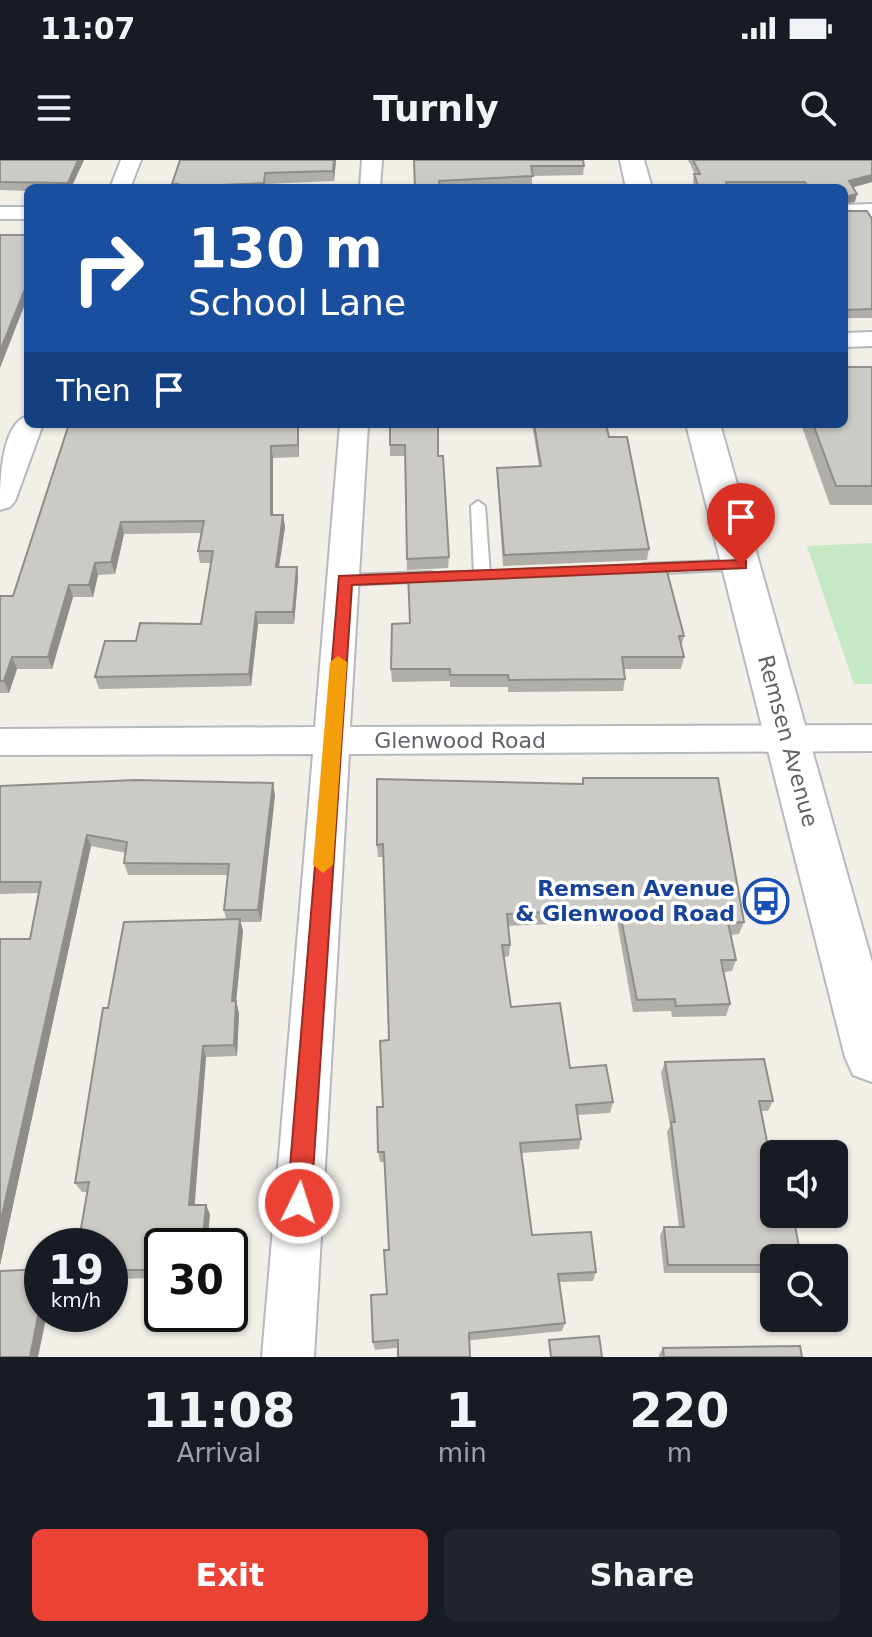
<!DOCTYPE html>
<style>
:root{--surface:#171b24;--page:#20242c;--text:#f1f3f6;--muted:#9ea1a6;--accent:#ea4335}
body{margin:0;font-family:"DejaVu Sans",sans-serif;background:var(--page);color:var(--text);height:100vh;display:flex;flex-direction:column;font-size:30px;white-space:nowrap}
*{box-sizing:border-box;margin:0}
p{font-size:26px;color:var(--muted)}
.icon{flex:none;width:44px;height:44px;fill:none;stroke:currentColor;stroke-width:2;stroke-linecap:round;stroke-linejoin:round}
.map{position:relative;height:1197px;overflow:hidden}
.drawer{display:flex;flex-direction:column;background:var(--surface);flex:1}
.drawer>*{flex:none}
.guide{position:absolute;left:24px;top:24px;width:824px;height:244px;border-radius:12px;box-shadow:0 2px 6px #0004;background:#1a4fa0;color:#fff;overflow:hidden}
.controls{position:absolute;left:760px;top:980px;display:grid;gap:16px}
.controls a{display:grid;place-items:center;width:88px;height:88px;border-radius:12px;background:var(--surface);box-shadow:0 2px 6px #0004;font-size:40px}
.speed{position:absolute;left:24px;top:1068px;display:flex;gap:16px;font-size:40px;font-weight:700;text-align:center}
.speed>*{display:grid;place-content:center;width:104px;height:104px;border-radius:50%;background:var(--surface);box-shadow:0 2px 6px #0004;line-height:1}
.speed small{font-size:20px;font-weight:400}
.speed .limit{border:4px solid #111;border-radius:12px;background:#fff;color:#111}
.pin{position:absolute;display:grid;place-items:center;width:68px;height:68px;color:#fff;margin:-82px -34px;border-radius:50% 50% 50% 0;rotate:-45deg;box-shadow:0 0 8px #0007}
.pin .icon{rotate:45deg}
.me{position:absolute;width:88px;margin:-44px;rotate:4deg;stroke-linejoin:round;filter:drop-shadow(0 0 6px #0008)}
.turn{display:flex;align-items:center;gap:28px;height:168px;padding:0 32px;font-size:36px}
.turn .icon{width:104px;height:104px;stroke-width:2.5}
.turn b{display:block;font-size:56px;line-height:68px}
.then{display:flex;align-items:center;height:76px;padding:0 32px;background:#0003;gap:16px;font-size:30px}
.eta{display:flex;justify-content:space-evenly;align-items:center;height:136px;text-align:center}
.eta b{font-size:48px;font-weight:700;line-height:56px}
.cta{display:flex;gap:16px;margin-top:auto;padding:16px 32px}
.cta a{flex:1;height:92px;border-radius:12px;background:var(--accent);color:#fff;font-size:32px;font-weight:700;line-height:92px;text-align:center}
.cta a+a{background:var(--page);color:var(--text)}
.status{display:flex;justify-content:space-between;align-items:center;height:56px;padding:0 40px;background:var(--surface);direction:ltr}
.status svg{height:22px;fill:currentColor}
header{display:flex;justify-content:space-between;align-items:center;height:104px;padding:0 32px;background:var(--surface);font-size:36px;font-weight:700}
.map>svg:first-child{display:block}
.green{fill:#c5e8c5}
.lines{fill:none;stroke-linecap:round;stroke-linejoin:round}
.service-casing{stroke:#b5b8bc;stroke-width:4}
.minor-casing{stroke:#b5b8bc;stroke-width:4}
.secondary-casing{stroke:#b6babf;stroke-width:4}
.service{fill:#fff;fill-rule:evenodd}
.minor{fill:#fff;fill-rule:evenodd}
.secondary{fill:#fff;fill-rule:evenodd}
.wall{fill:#afaea9}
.shaded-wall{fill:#8f8d8a}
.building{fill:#cccac5;stroke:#8f8d8a;stroke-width:2}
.route{fill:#ea4335;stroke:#982c22;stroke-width:2}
.slow{fill:#f59e0b}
.labels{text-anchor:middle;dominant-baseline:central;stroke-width:7;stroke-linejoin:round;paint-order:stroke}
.street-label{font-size:22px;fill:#5f6368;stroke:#fff}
.transit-label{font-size:22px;font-weight:bold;fill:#164399;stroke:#fff;text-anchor:end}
</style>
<div class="status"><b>11:07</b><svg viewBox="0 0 49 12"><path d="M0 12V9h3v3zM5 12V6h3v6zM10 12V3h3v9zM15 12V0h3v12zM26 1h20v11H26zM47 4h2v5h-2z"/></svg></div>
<header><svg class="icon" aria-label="menu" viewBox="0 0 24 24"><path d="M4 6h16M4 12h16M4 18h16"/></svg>Turnly<svg class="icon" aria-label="search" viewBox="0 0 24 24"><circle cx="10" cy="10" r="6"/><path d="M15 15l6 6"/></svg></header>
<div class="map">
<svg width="872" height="1197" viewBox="0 0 872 1197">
<rect width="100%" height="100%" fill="#f1efe8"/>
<path class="green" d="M872,383V524H854L807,386Z"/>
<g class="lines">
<g class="service-casing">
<path id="service" d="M478,341L485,346L490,415L482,420L474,415L471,346Z
M741,400L749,405L746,409L643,414L635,409L643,404Z
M430,412L436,413L438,417L436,421L345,425L337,420L345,415Z"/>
</g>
<g class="minor-casing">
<path id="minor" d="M121,0H141L130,28H110Z
M362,0H382L380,28H360Z
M872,44V56L844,57V45Z
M0,47H28V59H0Z
M872,172V186L844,187V173Z
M28,256V264H43L15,341L10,347L0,350C0,326 0,263 28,256Z
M340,264H368L350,567L872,565V591L349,594L314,1197H262L313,594L0,595V569L315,567Z"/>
</g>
<g class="secondary-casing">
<path id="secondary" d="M620,0H644L652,28H626Z
M686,264H720L872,802V922L853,915L845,897Z"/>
</g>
<use href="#service" class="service"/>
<use href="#minor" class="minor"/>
<use href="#secondary" class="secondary"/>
</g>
<path class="wall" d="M0,0H84L71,28H28V31L0,30Z
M180,0H336L334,21L266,24V28H173L172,24Z
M414,0L584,6L583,15L532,16V26L494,28H415Z
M688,0H872V22L853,27L855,42L844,44V28H695L693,22L694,14H695Z
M844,50V51L872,59V158H844Z
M872,207V345H830L801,264H844Z
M69,264H299V297L273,298V355H283L285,367L279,407H297L298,418L294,464H258L251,526L99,529L95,517L136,481L201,464L211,403H200L198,391L201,373L124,374L115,414L98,415L93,437H73L52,509H17L9,533H0V436H13Z
M390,264L438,296L449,397L448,408L407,410L405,296H390Z
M532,264H606L609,277L649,389L647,400L503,406L497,319V308L539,306Z
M684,476L681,487L684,497L681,509H624L625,519L623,531L508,532V527H450V521L392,522L391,509Z
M583,618L744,762L739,774L731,775L736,800L732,811L724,812L730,844L726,856L672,857L671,851L633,852L617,761L508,766L510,785L509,796L504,797L511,847L570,908L613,942L610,953L577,955L581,979L579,989L521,993L532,1075L596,1112L593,1121L559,1122L565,1163L562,1171L375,1190L373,1182L387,1134L389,1090L385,1002H380L378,992L389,880L383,697H378L377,685L582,624Z
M0,626L275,635L261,762H240L243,771L236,841L239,853L237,896L206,897L194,1045L210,1054L207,1086H162V1118L110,1119V1086L87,1032H82L75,1023L108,848L226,759L224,750L228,715H128L124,703L126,693L91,686L0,1105V779H30L38,733L0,734Z
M665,902L773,941L768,951H761L774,1098V1113H664L660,1076L664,1067H679L667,972L670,966L661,913Z
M663,1188L802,1197H659V1195Z"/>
<path class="shaded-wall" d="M78,0H84L71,28H69L68,23Z
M334,0H336L334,21L333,11Z
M872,15V22L847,29L849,21Z
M857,34L855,42L844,44V37Z
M25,129L27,139L0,208V191Z
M298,264H299V297L298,285Z
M271,286L273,298V367L271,355Z
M283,355L285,367L277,419L276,407Z
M121,362L124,374L115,414L111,402Z
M95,403L98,415L93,437L89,425Z
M297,407L298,418L294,464L293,452Z
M69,425L73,437L52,509L48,497Z
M256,452L258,464L251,526L249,514Z
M12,497L17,509L9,533L4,521Z
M273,623L275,635L261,762L258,750Z
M87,675L91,686L0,1105V1064Z
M240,759L243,771L235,853L232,841Z
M236,841L239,853L237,896L234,885Z
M203,886L206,897L194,1054L189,1045Z
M206,1045L210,1054L207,1086H202Z
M42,1136V1154H47L38,1197H30Z"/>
<path class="building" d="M0,0H78L68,23L0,22Z
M180,0H334L333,11L265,13L264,23L222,25V28H178V24H172Z
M414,0H583L584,6H531L533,16L439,21L440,28H415Z
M693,0H872V15L849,21L857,34L844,37V28H808L805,22H726L728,28H699L694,14H700Z
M844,50V51H867L872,59V149L844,150Z
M0,75H28V129H25L0,191Z
M844,207H872V326H836L813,264H844Z
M69,264H298V285L271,286V355H283L276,407H297L293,452H256L249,514L95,517L105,481H136L140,463L201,464L213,391H198L204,361L121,362L111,402L95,403L89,425H69L48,497H12L4,521H0V436H13Z
M390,264H438V296H443L449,397L407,399L405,285H390Z
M534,264H606L609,277H627L649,389L504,395L497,308L541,306Z
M665,404L684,476H679L684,497H622L625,519L509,520L508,515H450V509H391L392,464L410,463L408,413Z
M583,618H718L744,762L728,763L736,800H721L730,844L676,846L675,839L637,840L619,748L507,754L510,785H502L511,847L560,843L570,908L606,905L613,942L576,945L581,979L520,983L532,1075L591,1072L596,1112L558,1114L565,1163L469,1173L470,1197H398V1180L373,1182L371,1135L387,1134L384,1090H389L384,992H378L377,947H383L380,881L389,880L383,684L377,685V619L583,624Z
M135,620L273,623L258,750H224L229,704L124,703L127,682L87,675L0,1064V779H30L41,722H0V626Z
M240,759L232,841H236L234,885L203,886L189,1045H206L202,1086H162V1110H110V1086H78L89,1022L75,1023L103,848H108L124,762Z
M764,899L773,941H759L774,1017V1054H781L782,1060H794L801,1098H774V1105H668L664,1067H684L671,962H675L665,902Z
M42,1109V1136L30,1197H0V1111Z
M599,1176L602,1197H551L549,1180Z
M800,1186L802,1197H664L663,1188Z"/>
<path class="route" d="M741,400L746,401V408L352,425L311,1043L307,1052L299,1055L290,1052L287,1043L339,416Z"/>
<path class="slow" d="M338,496L347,502L333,705L323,713L313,705L330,502Z"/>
<defs>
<g id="bus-ring" transform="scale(2.3)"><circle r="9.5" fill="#fff" stroke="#1a4fb4" stroke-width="1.5"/><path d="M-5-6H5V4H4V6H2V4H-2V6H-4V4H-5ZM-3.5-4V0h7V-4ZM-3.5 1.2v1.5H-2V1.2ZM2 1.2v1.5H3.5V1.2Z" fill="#1a4fb4"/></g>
</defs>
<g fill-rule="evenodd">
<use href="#bus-ring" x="766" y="741"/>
</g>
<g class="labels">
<g class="street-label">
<text x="460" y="580">Glenwood Road</text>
<text transform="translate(788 581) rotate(75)">Remsen Avenue</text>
</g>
<g class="transit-label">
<text x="735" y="728">Remsen Avenue<tspan x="735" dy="25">&amp; Glenwood Road</tspan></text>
</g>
</g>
</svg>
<div class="controls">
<a><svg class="icon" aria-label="sound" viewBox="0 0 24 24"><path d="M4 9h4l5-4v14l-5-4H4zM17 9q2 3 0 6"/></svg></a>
<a><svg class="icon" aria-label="search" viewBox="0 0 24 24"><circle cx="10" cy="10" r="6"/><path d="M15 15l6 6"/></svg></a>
</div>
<div class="speed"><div>19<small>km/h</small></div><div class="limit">30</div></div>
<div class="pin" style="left:741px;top:405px;background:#d93025"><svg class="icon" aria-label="arrive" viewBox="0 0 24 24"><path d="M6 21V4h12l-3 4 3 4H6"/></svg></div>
<svg class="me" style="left:299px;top:1043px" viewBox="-20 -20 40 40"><circle r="17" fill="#ea4335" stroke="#fff" stroke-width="3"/><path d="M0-11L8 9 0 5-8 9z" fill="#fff"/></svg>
<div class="guide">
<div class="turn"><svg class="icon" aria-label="right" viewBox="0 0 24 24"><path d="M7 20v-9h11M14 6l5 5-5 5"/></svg><div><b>130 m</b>School Lane</div></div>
<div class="then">Then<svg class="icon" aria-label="arrive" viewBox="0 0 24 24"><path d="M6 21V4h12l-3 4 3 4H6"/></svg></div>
</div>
</div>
<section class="drawer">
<div class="eta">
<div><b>11:08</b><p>Arrival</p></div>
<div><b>1</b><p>min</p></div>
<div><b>220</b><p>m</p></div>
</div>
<div class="cta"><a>Exit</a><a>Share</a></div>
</section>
